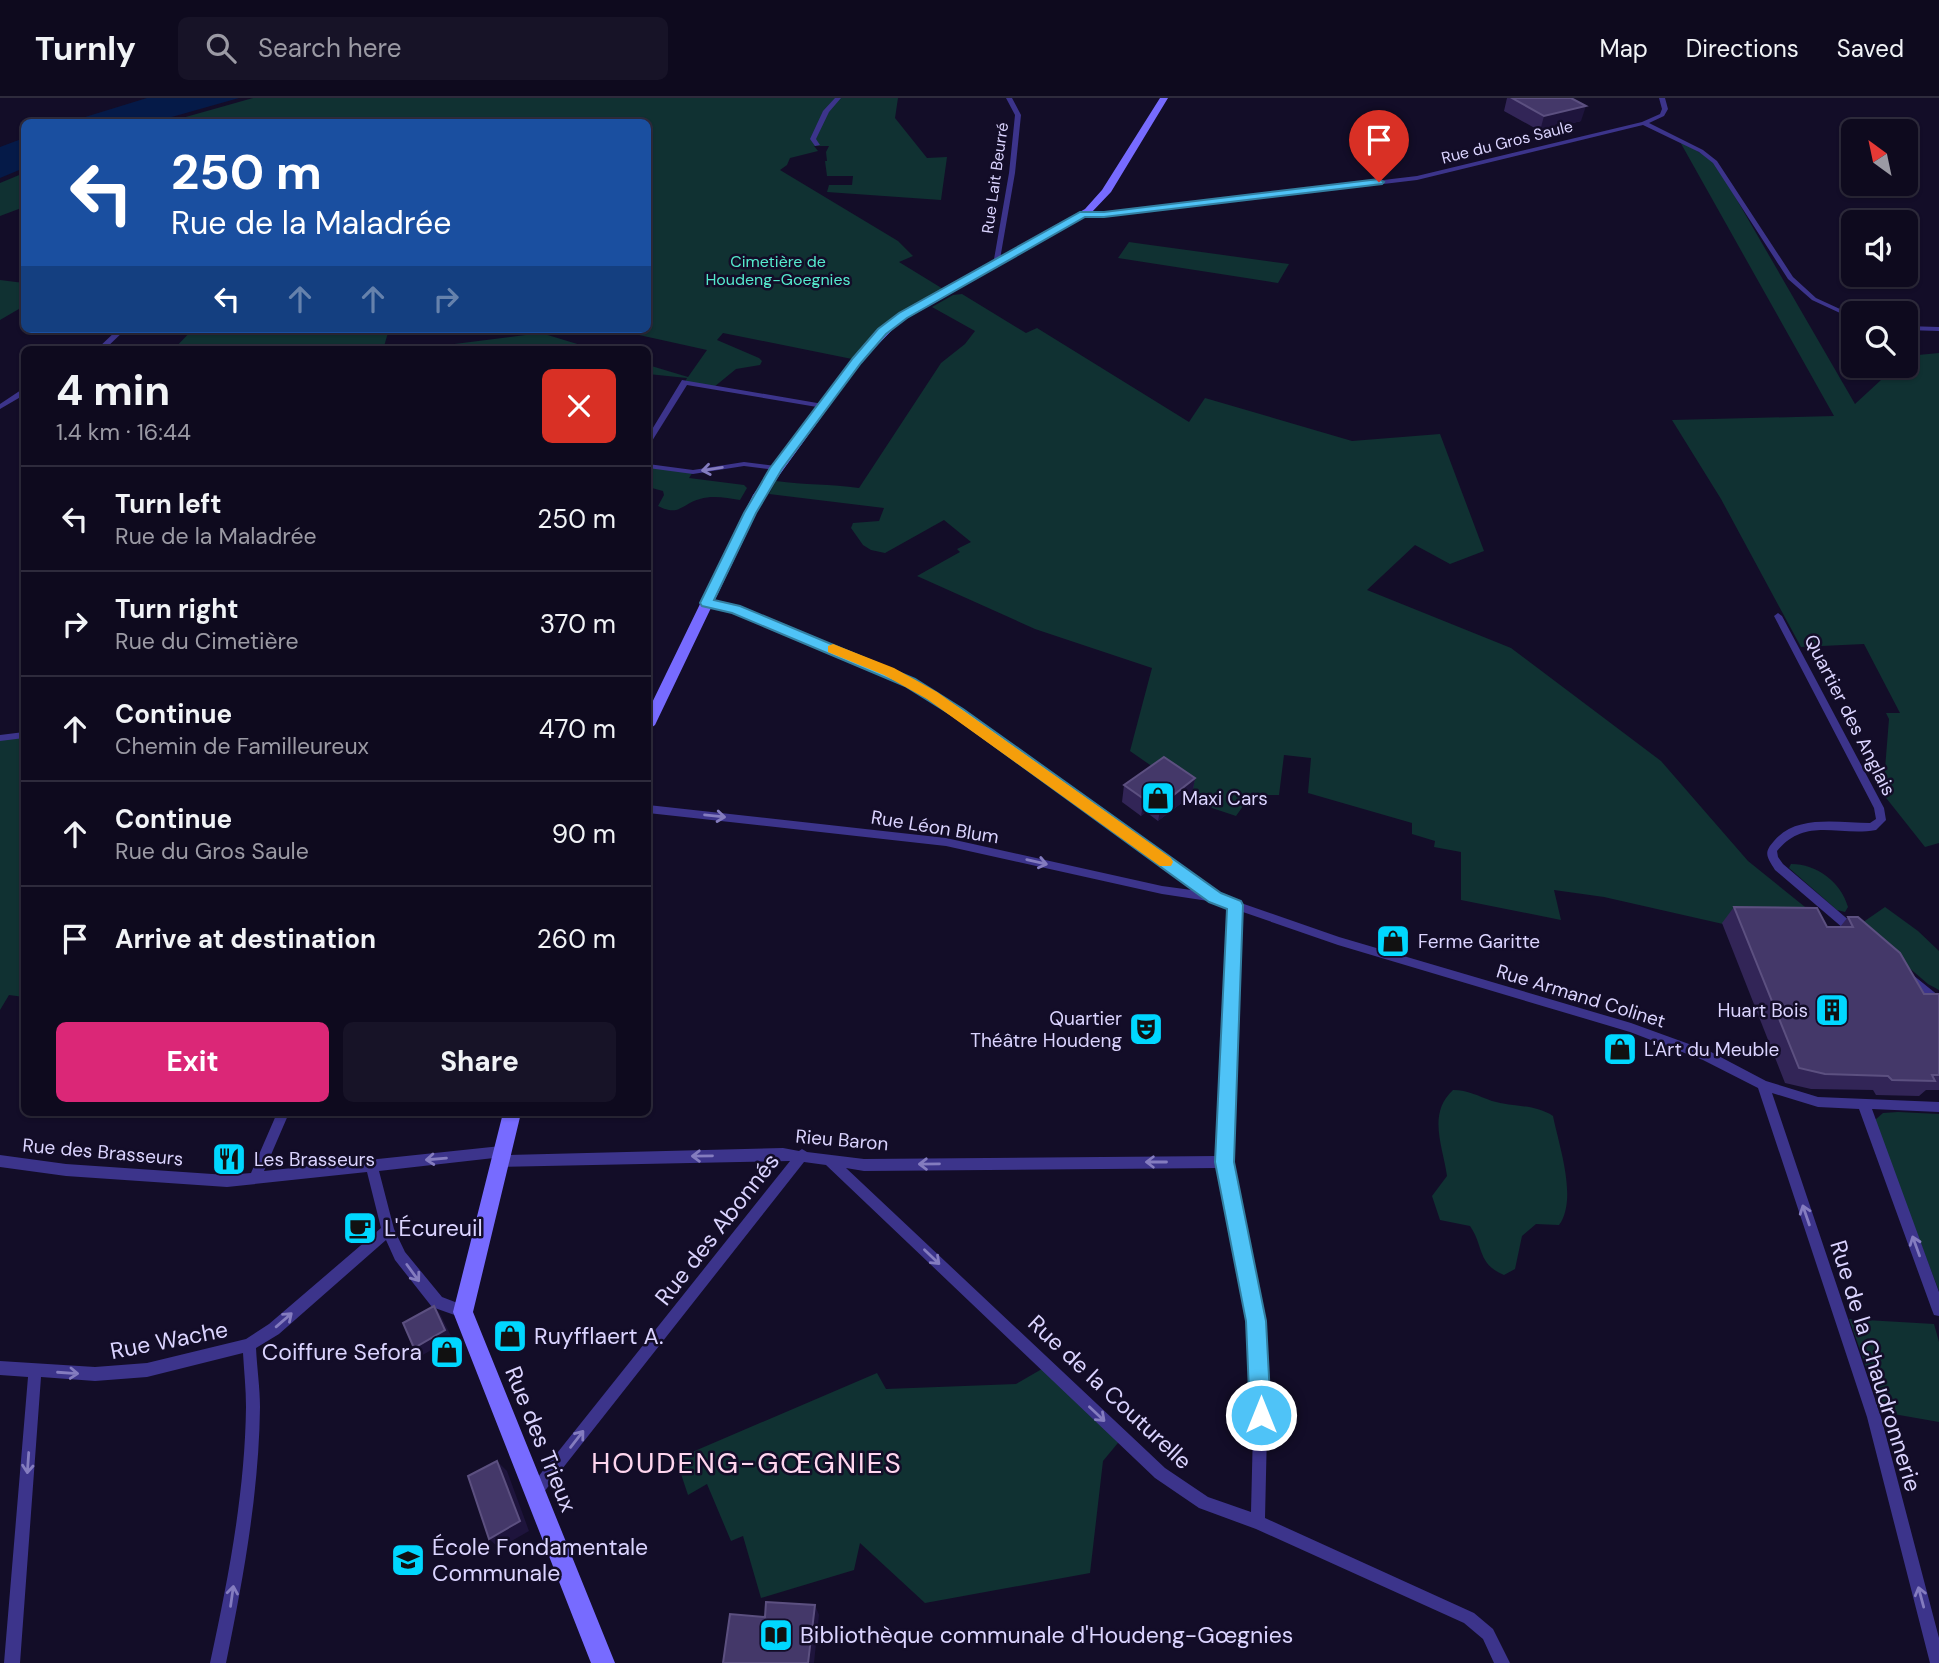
<!DOCTYPE html>
<meta charset="utf-8">
<style>
:root{--surface:#0e0a1e;--page:#171327;--text:#f1f3f6;--muted:#9b9aa4;--line:#2e2b3c;--accent:#db2777}
body{margin:0;font-family:"DM Sans",sans-serif;background:var(--page);color:var(--text);height:100vh;display:flex;flex-direction:column;font-size:26px;white-space:nowrap}
*{box-sizing:border-box;margin:0}
p{font-size:23px;color:var(--muted)}
.icon{flex:none;width:38px;height:38px;fill:none;stroke:currentColor;stroke-width:2;stroke-linecap:round;stroke-linejoin:round}
.map{position:relative;flex:1;overflow:hidden}
.sheet{position:absolute;left:21px;top:248px;width:630px;height:770px;display:flex;flex-direction:column;background:var(--surface);border-radius:10px;box-shadow:0 2px 5px #0004,0 0 0 2px var(--line)}
.sheet>*{flex:none}
.hud{position:absolute;left:21px;top:21px;width:630px;height:214px;border-radius:10px;box-shadow:0 2px 5px #0004,0 0 0 2px var(--line);background:#1a4fa0;color:#fff;overflow:hidden}
.needle{width:46px;rotate:327deg}
.fabs{position:absolute;left:1841px;top:21px;display:grid;gap:14px}
.fabs a{display:grid;place-items:center;width:77px;height:77px;border-radius:10px;background:var(--surface);box-shadow:0 2px 5px #0004,0 0 0 2px var(--line);font-size:35px}
.pin{position:absolute;display:grid;place-items:center;width:60px;height:60px;color:#fff;margin:-72px -30px;border-radius:50% 50% 50% 0;rotate:-45deg;box-shadow:0 0 7px #0007}
.pin .icon{rotate:45deg}
.me{position:absolute;width:77px;margin:-38px;rotate:0deg;stroke-linejoin:round;filter:drop-shadow(0 0 5px #0008)}
.turn{display:flex;align-items:center;gap:24px;height:147px;padding:0 35px;font-size:32px}
.turn .icon{width:91px;height:91px;stroke-width:2.5}
.turn b{display:block;font-size:49px;line-height:60px}
.lanes{display:flex;align-items:center;height:66px;padding:0 35px;background:#0003;justify-content:center;gap:35px;direction:ltr}
.lanes .off{opacity:.35}
.round{display:grid;place-items:center;flex:none;width:74px;height:74px;border-radius:10px;background:var(--page)}
.headline{display:flex;align-items:center;justify-content:space-between;height:119px;padding:0 35px}
h1{font-size:42px;font-weight:700;line-height:52px}
.primary-button{display:flex;gap:14px;margin-top:auto;padding:14px 35px}
.primary-button a{flex:1;height:80px;border-radius:10px;background:var(--accent);color:#fff;font-size:28px;font-weight:700;line-height:80px;text-align:center}
.primary-button a+a{background:var(--page);color:var(--text)}
ul{padding:0;list-style:none}
li{display:flex;align-items:center;gap:21px;height:105px;padding:0 35px;border-top:2px solid var(--line)}
li div{flex:1}
li b{display:block;font-size:26px}
li em{font-style:normal}
header{display:flex;align-items:center;gap:42px;box-sizing:border-box;height:98px;padding:0 35px;background:var(--surface);border-bottom:2px solid var(--line)}
header strong{font-size:33px}
nav{display:flex;gap:38px;margin-inline-start:auto;font-size:24px}
.search{width:490px;height:63px;background:var(--page);display:flex;align-items:center;gap:18px;box-sizing:border-box;padding:0 24px;border-radius:10px;color:var(--muted);font-size:26px}
.map>svg:first-child{display:block}
.green{fill:#103132}
.water{fill:#051a48}
.lines{fill:none;stroke-linecap:round;stroke-linejoin:round}
.street{fill:#3c348b;fill-rule:evenodd}
.secondary{fill:#776bff;fill-rule:evenodd}
.wall{fill:#322557}
.shaded-wall{fill:#1e143c}
.building{fill:#443869;stroke:#5c5080;stroke-width:2}
.oneway{stroke:#847cbf}
.route{fill:#4fc3f7;stroke:#337fa1;stroke-width:2}
.slow{fill:#f59e0b}
.labels{text-anchor:middle;dominant-baseline:central;stroke-width:5;stroke-linejoin:round;paint-order:stroke}
.far-street-label{font-size:16px;fill:#dbd4ff;stroke:#130d28}
.far-park-label{font-size:16px;fill:#55eacd;stroke:#130d28}
.street-label{font-size:19px;fill:#dbd4ff;stroke:#130d28}
.poi-label{font-size:19px;fill:#dbd4ff;stroke:#130d28;text-anchor:start}
.near-poi-label{font-size:23px;fill:#dbd4ff;stroke:#130d28;text-anchor:start}
.near-street-label{font-size:23px;fill:#dbd4ff;stroke:#130d28}
.near-quarter-label{font-size:28px;letter-spacing:2px;fill:#ffd6ee;stroke:#130d28}
</style>
<header>
<strong>Turnly</strong>
<div class="search"><svg class="icon" aria-label="search" viewBox="0 0 24 24"><circle cx="10" cy="10" r="6"/><path d="M15 15l6 6"/></svg>Search here</div>
<nav><a>Map</a><a>Directions</a><a>Saved</a></nav>
</header>
<div class="map">
<svg width="1939" height="1565" viewBox="0 0 1939 1565">
<rect width="100%" height="100%" fill="#130d28"/>
<path class="green" d="M253,0H898L895,20L927,60L947,59L941,102L827,94L829,87H852L853,78H827L825,63H827L826,54L829,48H814L818,53L790,60L787,67L780,72L898,143L913,158L899,164L948,194L903,218L857,262L723,235L717,242L759,260L762,263L760,267L736,271L714,289L685,284L687,280L648,276V267L688,279L707,252L612,231H648V24H168Z
M1679,42L1715,64L1855,306L1894,270L1906,268V263L1918,257L1939,255V745L1925,749L1883,696L1889,621L1886,615H1900L1864,546L1801,549L1721,401L1672,322L1834,318Z
M24,75V109L0,118V85Z
M1129,144L1143,146L1289,166L1278,185L1118,160Z
M0,182L24,185V208L0,222Z
M962,196L1026,235L1037,230L1189,324L1205,300L1352,343L1440,336L1484,453L1450,466L1415,447L1367,492L1511,550L1661,663L1748,763L1825,825L1807,828L1723,826L1604,799L1554,792L1561,822L1461,802V754L1434,749L1435,743L1412,736V725L1308,695L1311,660L1284,657L1279,697H1251L1236,718L1212,710L1130,653L1152,570L1035,531L917,478L960,454L957,451L971,444L944,422L885,455L871,452L863,447L851,430L853,425L879,423L884,410L769,396L776,383C804,387 831,386 859,390L941,265L965,246L975,233L932,209L953,197Z
M193,231H389L383,252H173Z
M541,235L597,252H407Z
M648,368L693,374L689,380L744,387L747,390L740,402C727,400 713,397 700,401C681,406 680,419 658,408L664,397L663,393L648,389Z
M24,637V899L9,897L0,912V640Z
M1791,766C1817,766 1841,784 1848,809L1845,814L1837,812L1789,770Z
M1885,809L1918,833L1939,853V892L1928,886L1859,827Z
M1453,992C1468,992 1478,998 1492,1003C1512,1009 1535,1006 1553,1018C1559,1048 1578,1101 1559,1127L1536,1126L1522,1138L1515,1171L1504,1177C1477,1166 1484,1148 1470,1128L1440,1122L1432,1098L1447,1078C1443,1048 1427,1016 1453,992Z
M1898,1014L1939,1016V1193L1879,1037L1875,1022L1883,1015Z
M1849,1221L1934,1226L1939,1244V1324L1882,1314Z
M1047,1268L1122,1340L1103,1363L1090,1475L925,1505L860,1445L854,1472L761,1500L743,1438L731,1443L707,1386L688,1397L676,1361L877,1275L886,1291L1016,1286Z"/>
<path class="water" d="M147,0H239L154,24H69Z
M24,40V70L0,80V49Z"/>
<g class="lines">
<path class="street" d="M835,0H841L829,14L816,41L820,47L815,48L810,41L823,13Z
M1006,0H1012L1021,17L1015,75L999,167L996,169L993,167L1009,75L1015,17Z
M1659,0H1665L1668,11L1664,18L1649,25L1703,52L1717,63L1793,179L1816,200L1853,217V221L1812,202L1788,181L1713,65L1699,54L1643,27L1417,82L1104,119L1084,118L1081,116L1084,114L1104,115L1417,78L1642,24L1660,16L1662,11Z
M1906,228L1939,229V233L1906,232Z
M118,231H126L104,252H96Z
M682,282L823,306L827,308L823,310L687,287L652,343L648,345V338Z
M21,292H24V297L0,311V306Z
M744,364L776,368L780,370L776,372L744,368L693,376L648,370V366L693,372Z
M707,501L739,509L892,572L935,595L1218,797L1339,839L1631,925L1711,954L1766,983L1818,999L1939,1004V1014L1872,1011L1939,1194V1218L1934,1217L1932,1212L1859,1011L1818,1009L1772,995L1881,1319L1939,1540V1565H1930L1867,1319L1758,990L1703,962L1630,934L1338,847L1240,813L1230,1064L1263,1223L1268,1290L1265,1420L1474,1515L1493,1531L1510,1565H1494L1483,1541L1464,1525L1256,1431L1199,1410L1155,1380L826,1067L804,1064L540,1399L535,1401L530,1399L528,1394L530,1389L790,1063L499,1069L495,1067L493,1063L494,1060L379,1073L394,1131L405,1154L442,1199L468,1209L470,1214L468,1219L463,1220L432,1209L395,1162L386,1142L279,1236L256,1250C257,1270 260,1290 260,1309C259,1395 243,1482 226,1565H210C228,1482 245,1395 246,1309C246,1291 244,1273 243,1255L147,1279L95,1283L41,1279L20,1565H4L28,1279L0,1277V1263L95,1269L147,1265L246,1241L269,1226L381,1130L367,1074L227,1089L66,1078L0,1069V1057L66,1066L227,1077L251,1075L277,1015H289L264,1073L501,1048L505,1050L507,1054L506,1057L783,1050L799,1053L802,1051L807,1054L864,1061L1218,1058L1230,809L1215,804L1162,796L946,748L648,715V707L946,740L1162,788L1199,793L929,599L886,576L733,513L704,506V502ZM846,1070L864,1073L1219,1070L1249,1223L1254,1290L1251,1414L1208,1399L1165,1370Z
M1778,515L1782,518L1884,710L1886,722L1876,732C1839,739 1806,718 1777,753L1778,759L1783,766L1858,830L1859,833L1858,836H1850L1775,772C1767,759 1763,755 1774,743C1796,716 1839,725 1870,725L1876,721L1874,710L1774,518Z
M24,634V640L0,643V637Z
M1909,875L1913,877L1939,898V910L1935,908L1905,883L1903,880L1905,877Z"/>
<path class="secondary" d="M1160,0H1168L1111,94L1091,115L899,225L861,264L765,397L655,627L648,632V613L753,397L853,260L891,221L1085,111L1102,92Z
M503,1015H521L473,1214L615,1565H591L453,1214Z"/>
</g>
<path class="wall" d="M1507,0H1571L1581,23L1540,33L1504,13Z
M1195,680L1192,697L1158,723L1146,714L1141,718L1122,704L1124,687Z
M1734,809L1827,829H1840L1848,819L1924,896H1939V992H1926L1919,998L1876,997L1873,992L1811,991L1785,985L1722,825Z"/>
<path class="shaded-wall" d="M1586,8L1581,23L1540,33L1544,18Z
M1195,680L1192,697L1158,723L1161,707Z
M1148,698L1146,714L1141,718L1144,701Z
M434,1208L440,1216L452,1240L421,1258L414,1250Z
M497,1363L507,1373L529,1433L499,1450L489,1441Z
M815,1507L819,1517L814,1565H808Z"/>
<path class="building" d="M1512,0H1571L1586,8L1544,18Z
M1164,659L1195,680L1161,707L1148,698L1144,701L1124,687Z
M1734,809L1817,810L1827,829H1853L1848,819H1858L1900,855L1924,896H1939V977H1932L1935,983L1892,982L1888,978L1825,976L1799,970Z
M434,1208L445,1232L414,1250L403,1225Z
M497,1363L520,1423L489,1441L468,1378Z
M766,1504L815,1507L808,1565H723L730,1516L765,1519Z"/>
<defs><path id="oneway-shaft" d="M-6 0H5M1.5-3L5.5 0L1.5 3" fill="none" stroke-width="1.6" stroke-linecap="round" stroke-linejoin="round" transform="scale(1.75)"/></defs>
<g class="oneway">
<use href="#oneway-shaft" transform="translate(712 371) rotate(171)"/>
<use href="#oneway-shaft" transform="translate(715 718) rotate(6)"/>
<use href="#oneway-shaft" transform="translate(1037 764) rotate(13)"/>
<use href="#oneway-shaft" transform="translate(702 1058) rotate(179)"/>
<use href="#oneway-shaft" transform="translate(436 1061) rotate(175)"/>
<use href="#oneway-shaft" transform="translate(1156 1064) rotate(180)"/>
<use href="#oneway-shaft" transform="translate(929 1066) rotate(179)"/>
<use href="#oneway-shaft" transform="translate(1806 1117) rotate(-109)"/>
<use href="#oneway-shaft" transform="translate(1916 1148) rotate(-110)"/>
<use href="#oneway-shaft" transform="translate(932 1159) rotate(44)"/>
<use href="#oneway-shaft" transform="translate(413 1175) rotate(54)"/>
<use href="#oneway-shaft" transform="translate(284 1222) rotate(-41)"/>
<use href="#oneway-shaft" transform="translate(68 1275) rotate(4)"/>
<use href="#oneway-shaft" transform="translate(1097 1316) rotate(43)"/>
<use href="#oneway-shaft" transform="translate(577 1341) rotate(-52)"/>
<use href="#oneway-shaft" transform="translate(28 1365) rotate(94)"/>
<use href="#oneway-shaft" transform="translate(232 1498) rotate(-82)"/>
<use href="#oneway-shaft" transform="translate(1921 1499) rotate(-105)"/>
</g>
<path class="route" d="M1379,81L1384,84L1382,86L1104,119H1085L907,220L886,236L861,265L782,371L756,415L714,502L740,508L915,581L963,611L1221,795L1241,803L1243,807L1234,1064L1266,1223L1271,1317L1268,1325L1261,1328L1253,1325L1250,1317L1246,1223L1215,1064L1227,811L1209,804L953,618L905,588L732,515L702,508L700,505L744,415L770,370L853,260L878,231L899,215L1080,114H1104Z"/>
<path class="slow" d="M833,546L894,570L937,594L1171,760L1173,764L1171,768H1160L927,601L884,577L828,554V548Z"/>
<defs>
<g id="shop-square" transform="scale(1.75)"><rect x="-9" y="-9" width="18" height="18" rx="4" fill="#00d7ff" stroke="#130d28"/><path d="M-5-2.5h2.3a2.7 3.5 0 0 1 5.4 0H5L5.5 6h-11ZM-1.5-2.5h3a1.5 2.3 0 0 0-3 0Z" fill="#111"/></g>
<g id="building-square" transform="scale(1.75)"><rect x="-9" y="-9" width="18" height="18" rx="4" fill="#00d7ff" stroke="#130d28"/><path d="M-4-6H4V6H1V3H-1V6H-4ZM-2.5-4.3h1.7v1.8h-1.7ZM.8-4.3h1.7v1.8H.8ZM-2.5-1h1.7V.8h-1.7ZM.8-1h1.7V.8H.8Z" fill="#111"/></g>
<g id="theatre-square" transform="scale(1.75)"><rect x="-9" y="-9" width="18" height="18" rx="4" fill="#00d7ff" stroke="#130d28"/><path d="M-5-5.5Q0-4 5-5.5V0Q5 5 0 6Q-5 5-5 0ZM-3.3-2.5H-1v1.5H-3.3ZM1-2.5H3.3v1.5H1ZM-2.8 1Q0 5.5 2.8 1Z" fill="#111"/></g>
<g id="restaurant-square" transform="scale(1.75)"><rect x="-9" y="-9" width="18" height="18" rx="4" fill="#00d7ff" stroke="#130d28"/><path d="M-5-6h1v4h1v-4h1v4h1v-4h1v5L-1.5 .5V6h-2V.5L-5-1ZM5-6V6H3V1.5H1.5Q1.5-4 5-6Z" fill="#111"/></g>
<g id="cafe-square" transform="scale(1.75)"><rect x="-9" y="-9" width="18" height="18" rx="4" fill="#00d7ff" stroke="#130d28"/><path d="M-5.5-4.5H6V0H3Q3 3.5 0 3.5H-2.5Q-5.5 3.5-5.5 0ZM3-3.2v2h1.7v-2ZM-6 4.5H4V6H-6Z" fill="#111"/></g>
<g id="school-square" transform="scale(1.75)"><rect x="-9" y="-9" width="18" height="18" rx="4" fill="#00d7ff" stroke="#130d28"/><path d="M0-5L7-2L0 1L-7-2ZM-4 1L0 2.5L4 1V4Q0 6-4 4Z" fill="#111"/></g>
<g id="library-square" transform="scale(1.75)"><rect x="-9" y="-9" width="18" height="18" rx="4" fill="#00d7ff" stroke="#130d28"/><path d="M-6-4Q-3-5.5-.7-3.5V5Q-3 3-6 4ZM6-4Q3-5.5 .7-3.5V5Q3 3 6 4Z" fill="#111"/></g>
</defs>
<g fill-rule="evenodd">
<use href="#shop-square" x="1158" y="700"/>
<use href="#shop-square" x="1393" y="843"/>
<use href="#building-square" x="1832" y="912"/>
<use href="#theatre-square" x="1146" y="931"/>
<use href="#shop-square" x="1620" y="951"/>
<use href="#restaurant-square" x="229" y="1061"/>
<use href="#cafe-square" x="360" y="1130"/>
<use href="#shop-square" x="510" y="1238"/>
<use href="#shop-square" x="447" y="1254"/>
<use href="#school-square" x="408" y="1462"/>
<use href="#library-square" x="776" y="1537"/>
</g>
<g class="labels">
<g class="far-street-label">
<text transform="translate(1507 44) rotate(-14)">Rue du Gros Saule</text>
<text transform="translate(995 80) rotate(-82)">Rue Lait Beurré</text>
</g>
<g class="far-park-label">
<text x="778" y="163">Cimetière de<tspan x="778" dy="18">Houdeng-Goegnies</tspan></text>
</g>
<g class="street-label">
<text transform="translate(1850 617) rotate(63)">Quartier des Anglais</text>
<text transform="translate(935 729) rotate(9)">Rue Léon Blum</text>
<text transform="translate(1581 898) rotate(17)">Rue Armand Colinet</text>
<text transform="translate(842 1042) rotate(5)">Rieu Baron</text>
<text transform="translate(103 1054) rotate(5)">Rue des Brasseurs</text>
</g>
<g class="poi-label">
<text x="1182" y="700">Maxi Cars</text>
<text x="1418" y="843">Ferme Garitte</text>
<text x="1808" y="912" text-anchor="end">Huart Bois</text>
<text x="1122" y="920" text-anchor="end">Quartier<tspan x="1122" dy="22">Théâtre Houdeng</tspan></text>
<text x="1644" y="951">L'Art du Meuble</text>
<text x="254" y="1061">Les Brasseurs</text>
</g>
<g class="near-poi-label">
<text x="384" y="1130">L'Écureuil</text>
<text x="534" y="1238">Ruyfflaert A.</text>
<text x="422" y="1254" text-anchor="end">Coiffure Sefora</text>
<text x="432" y="1449">École Fondamentale<tspan x="432" dy="26">Communale</tspan></text>
<text x="800" y="1537">Bibliothèque communale d'Houdeng-Gœgnies</text>
</g>
<g class="near-street-label">
<text transform="translate(717 1131) rotate(-52)">Rue des Abonnés</text>
<text transform="translate(169 1242) rotate(-11)">Rue Wache</text>
<text transform="translate(1876 1268) rotate(73)">Rue de la Chaudronnerie</text>
<text transform="translate(1110 1294) rotate(43)">Rue de la Couturelle</text>
<text transform="translate(541 1341) rotate(68)">Rue des Trieux</text>
</g>
<g class="near-quarter-label">
<text x="747" y="1365">HOUDENG-GŒGNIES</text>
</g>
</g>
</svg>
<div class="fabs">
<a><svg class="needle" viewBox="-14 -14 28 28"><path d="M0-13l5 13h-10z" fill="#e53935"/><path d="M0 13l5-13h-10z" fill="#9b9aa4"/></svg></a>
<a><svg class="icon" aria-label="sound" viewBox="0 0 24 24"><path d="M4 9h4l5-4v14l-5-4H4zM17 9q2 3 0 6"/></svg></a>
<a><svg class="icon" aria-label="search" viewBox="0 0 24 24"><circle cx="10" cy="10" r="6"/><path d="M15 15l6 6"/></svg></a>
</div>
<div class="pin" style="left:1379px;top:84px;background:#d93025"><svg class="icon" aria-label="arrive" viewBox="0 0 24 24"><path d="M6 21V4h12l-3 4 3 4H6"/></svg></div>
<svg class="me" style="left:1261px;top:1317px" viewBox="-20 -20 40 40"><circle r="17" fill="#4fc3f7" stroke="#fff" stroke-width="3"/><path d="M0-11L8 9 0 5-8 9z" fill="#fff"/></svg>
<div class="hud">
<div class="turn"><svg class="icon" aria-label="left" viewBox="0 0 24 24"><path d="M17 20v-9H6M10 6l-5 5 5 5"/></svg><div><b>250 m</b>Rue de la Maladrée</div></div>
<div class="lanes"><svg class="icon" aria-label="left" viewBox="0 0 24 24"><path d="M17 20v-9H6M10 6l-5 5 5 5"/></svg><svg class="icon off" aria-label="ahead" viewBox="0 0 24 24"><path d="M12 20V5M6 11l6-6 6 6"/></svg><svg class="icon off" aria-label="ahead" viewBox="0 0 24 24"><path d="M12 20V5M6 11l6-6 6 6"/></svg><svg class="icon off" aria-label="right" viewBox="0 0 24 24"><path d="M7 20v-9h11M14 6l5 5-5 5"/></svg></div>
</div>
<section class="sheet">
<div class="headline"><div><h1>4 min</h1><p>1.4 km · 16:44</p></div><a class="round" style="background:#d93025;color:#fff"><svg class="icon" aria-label="close" viewBox="0 0 24 24"><path d="M6 6l12 12M18 6L6 18"/></svg></a></div>
<ul>
<li><svg class="icon" aria-label="left" viewBox="0 0 24 24"><path d="M17 20v-9H6M10 6l-5 5 5 5"/></svg><div><b>Turn left</b><p>Rue de la Maladrée</p></div><em>250 m</em></li>
<li><svg class="icon" aria-label="right" viewBox="0 0 24 24"><path d="M7 20v-9h11M14 6l5 5-5 5"/></svg><div><b>Turn right</b><p>Rue du Cimetière</p></div><em>370 m</em></li>
<li><svg class="icon" aria-label="ahead" viewBox="0 0 24 24"><path d="M12 20V5M6 11l6-6 6 6"/></svg><div><b>Continue</b><p>Chemin de Familleureux</p></div><em>470 m</em></li>
<li><svg class="icon" aria-label="ahead" viewBox="0 0 24 24"><path d="M12 20V5M6 11l6-6 6 6"/></svg><div><b>Continue</b><p>Rue du Gros Saule</p></div><em>90 m</em></li>
<li><svg class="icon" aria-label="arrive" viewBox="0 0 24 24"><path d="M6 21V4h12l-3 4 3 4H6"/></svg><div><b>Arrive at destination</b></div><em>260 m</em></li>
</ul>
<div class="primary-button"><a>Exit</a><a>Share</a></div>
</section>
</div>
